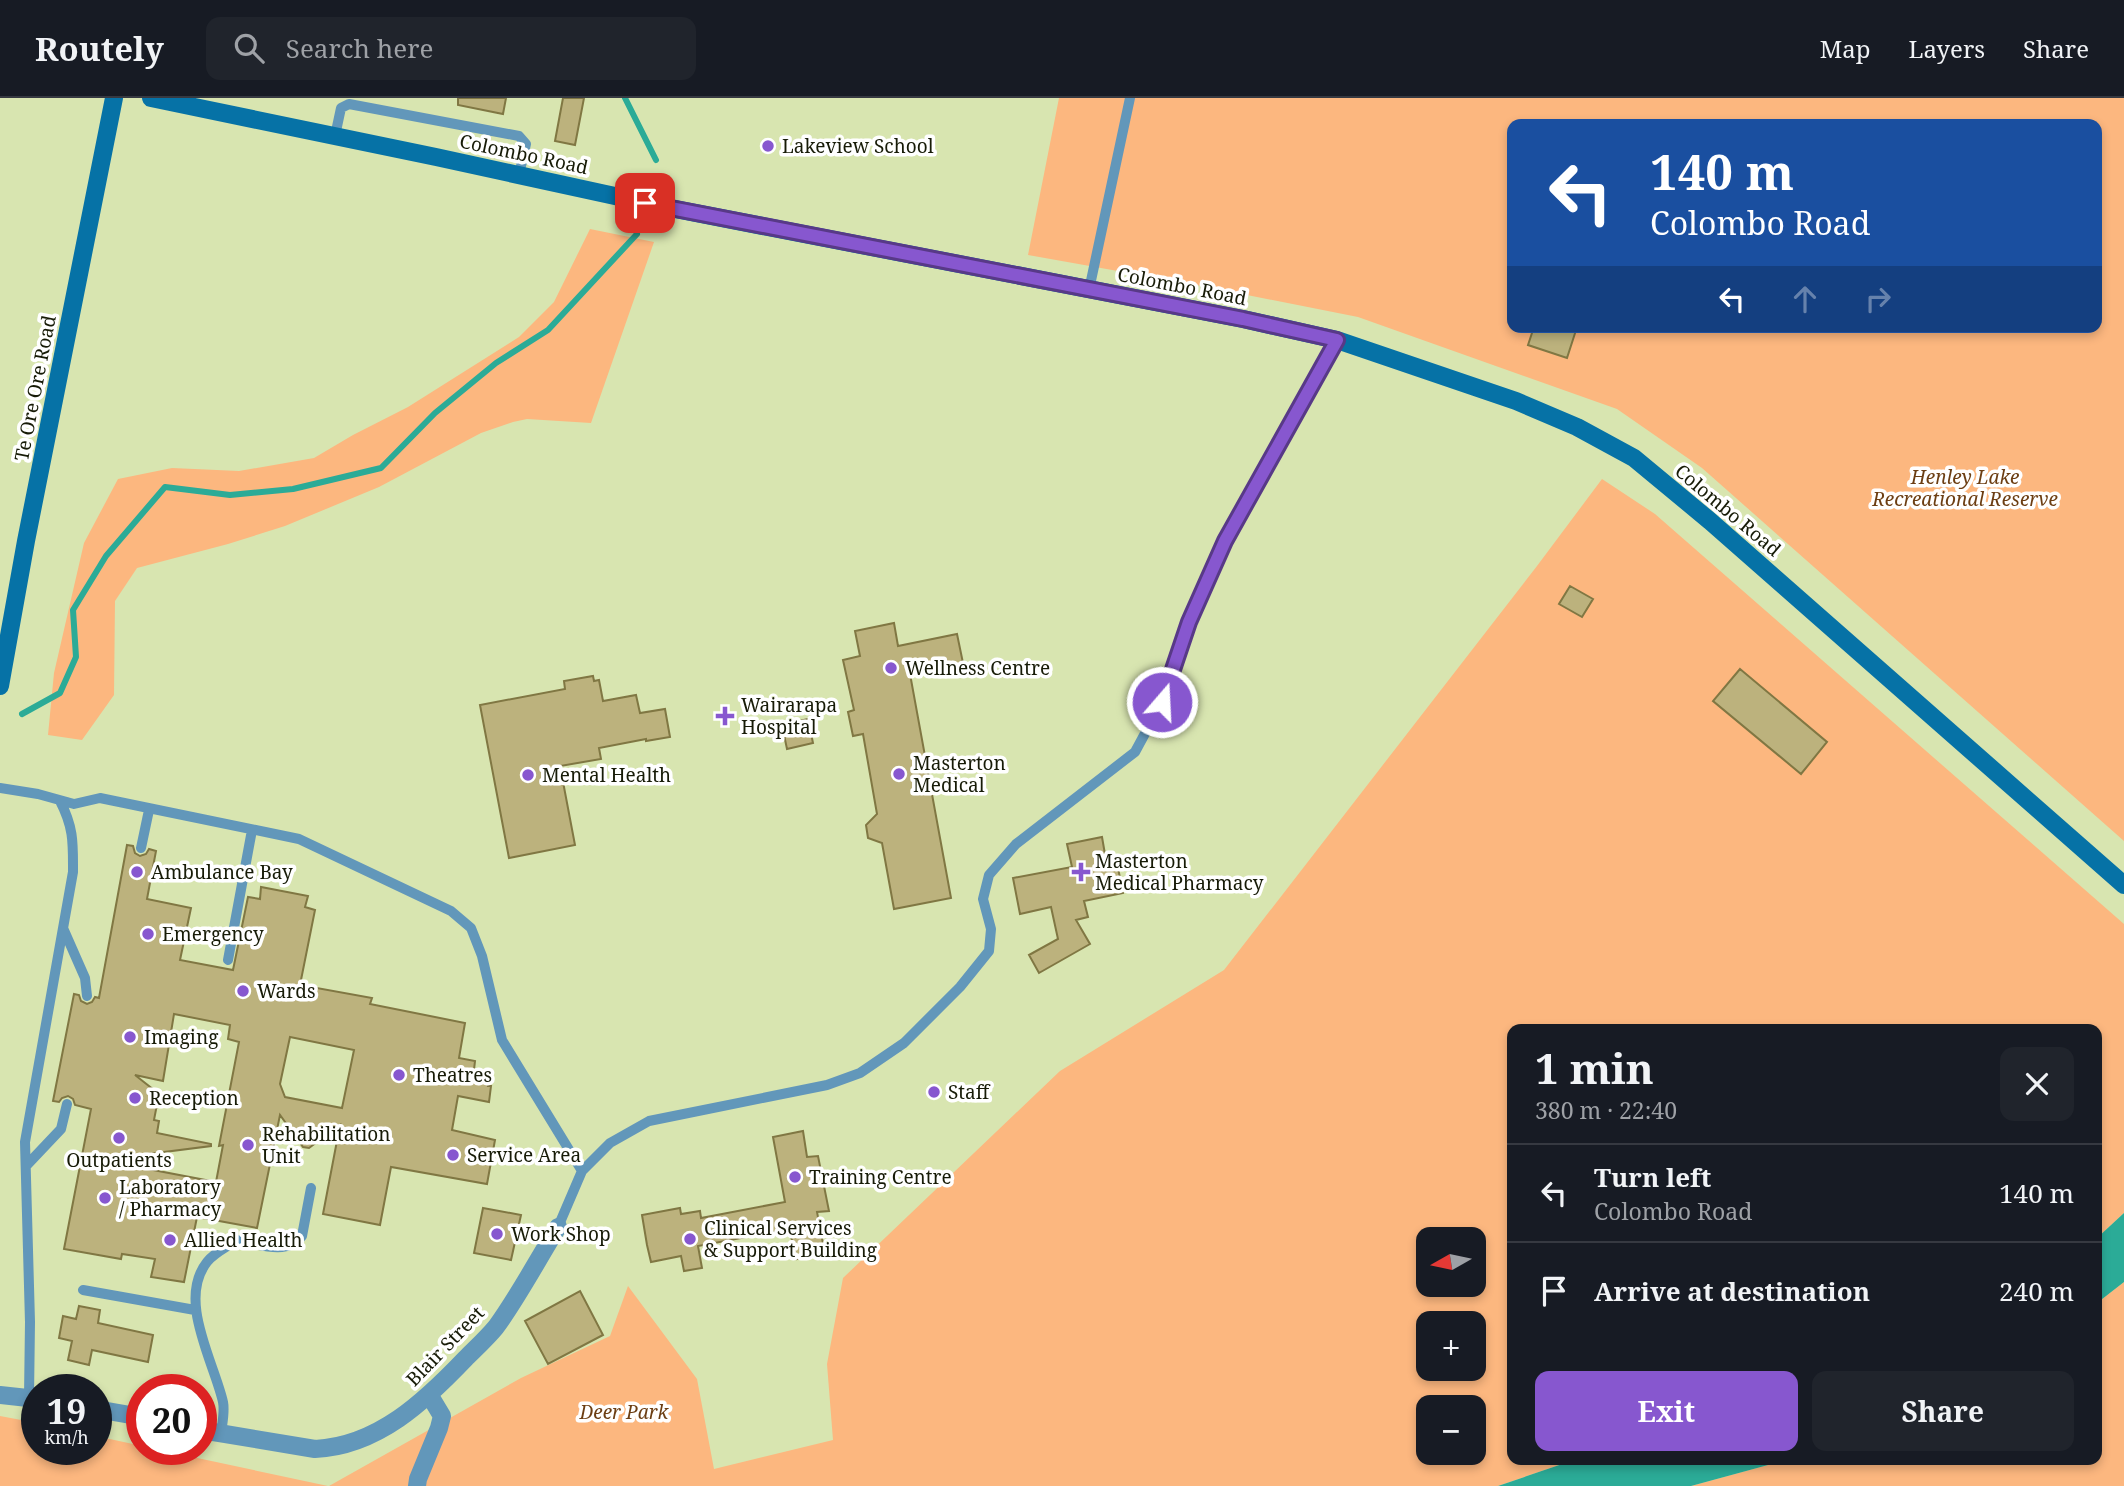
<!DOCTYPE html>
<meta charset="utf-8">
<style>
:root{--surface:#171b24;--page:#20242c;--text:#f1f3f6;--muted:#9ea1a6;--line:#363941;--accent:#8757cf}
body{margin:0;font-family:"Noto Serif",serif;background:var(--page);color:var(--text);height:100vh;display:flex;flex-direction:column;font-size:26px;white-space:nowrap}
*{box-sizing:border-box;margin:0}
p{font-size:23px;color:var(--muted)}
.icon{flex:none;width:38px;height:38px;fill:none;stroke:currentColor;stroke-width:2;stroke-linecap:round;stroke-linejoin:round}
.map{position:relative;flex:1;overflow:hidden}
.details{position:absolute;left:1507px;top:926px;width:595px;height:441px;display:flex;flex-direction:column;background:var(--surface);border-radius:14px;box-shadow:0 4px 10px #0003}
.details>*{flex:none}
.hud{position:absolute;left:1507px;top:21px;width:595px;height:214px;border-radius:14px;box-shadow:0 4px 10px #0003;background:#1a4fa0;color:#fff;overflow:hidden}
.needle{width:46px;rotate:261deg}
.tools{position:absolute;left:1416px;top:1129px;display:grid;gap:14px}
.tools a{display:grid;place-items:center;width:70px;height:70px;border-radius:14px;background:var(--surface);box-shadow:0 4px 10px #0003;font-size:35px}
.speed{position:absolute;left:21px;top:1276px;display:flex;gap:14px;font-size:35px;font-weight:700;text-align:center}
.speed>*{display:grid;place-content:center;width:91px;height:91px;border-radius:50%;background:var(--surface);box-shadow:0 4px 10px #0003;line-height:1}
.speed small{font-size:18px;font-weight:400}
.speed .limit{border:10px solid #d22;background:#fff;color:#111}
.pin{position:absolute;display:grid;place-items:center;width:60px;height:60px;color:#fff;margin:-30px;border-radius:14px;box-shadow:0 4px 10px #0006}
.me{position:absolute;width:77px;margin:-38px;rotate:19deg;stroke-linejoin:round;filter:drop-shadow(0 0 5px #0008)}
.turn{display:flex;align-items:center;gap:24px;height:147px;padding:0 28px;font-size:32px}
.turn .icon{width:91px;height:91px;stroke-width:2.5}
.turn b{display:block;font-size:49px;line-height:60px}
.lanes{display:flex;align-items:center;height:66px;padding:0 28px;background:#0003;justify-content:center;gap:35px;direction:ltr}
.lanes .off{opacity:.35}
.round{display:grid;place-items:center;flex:none;width:74px;height:74px;border-radius:14px;background:var(--page)}
.overview{display:flex;align-items:center;justify-content:space-between;height:119px;padding:0 28px}
h1{font-size:42px;font-weight:700;line-height:52px}
.action{display:flex;gap:14px;margin-top:auto;padding:14px 28px}
.action a{flex:1;height:80px;border-radius:14px;background:var(--accent);color:#fff;font-size:28px;font-weight:700;line-height:80px;text-align:center}
.action a+a{background:var(--page);color:var(--text)}
ul{padding:0;list-style:none}
li{display:flex;align-items:center;gap:21px;height:98px;padding:0 28px;border-top:2px solid var(--line)}
li div{flex:1}
li b{display:block;font-size:26px}
li em{font-style:normal}
header{display:flex;align-items:center;gap:42px;box-sizing:border-box;height:98px;padding:0 35px;background:var(--surface);border-bottom:2px solid var(--line)}
header strong{font-size:33px}
nav{display:flex;gap:38px;margin-inline-start:auto;font-size:24px}
.search{width:490px;height:63px;background:var(--page);display:flex;align-items:center;gap:18px;box-sizing:border-box;padding:0 24px;border-radius:14px;color:var(--muted);font-size:26px}
.map>svg:first-child{display:block}
.green{fill:#fcb77f;fill-rule:evenodd}
.water{fill:#2bab97}
.lines{fill:none;stroke-linecap:round;stroke-linejoin:round}
.stream{stroke:#2bab97;stroke-width:6}
.building{fill:#bcb27d;stroke:#807743;stroke-width:2;fill-rule:evenodd}
.lane{stroke:#6297ba;stroke-width:10}
.street{stroke:#6297ba;stroke-width:18}
.secondary{stroke:#0672a6;stroke-width:18}
.route-casing{stroke:#583987;stroke-width:18}
.route{stroke:#8757cf;stroke-width:12}
.poi-dot{fill:#8757cf;stroke:#fff;stroke-width:2.5}
.labels{text-anchor:middle;dominant-baseline:central;stroke-width:7;stroke-linejoin:round;paint-order:stroke}
.poi-label{font-size:19px;fill:#171b07;stroke:#fff;text-anchor:start}
.street-label{font-size:19px;fill:#171b07;stroke:#fff}
.park-label{font-size:19px;font-style:italic;fill:#6c3e13;stroke:#fff}
</style>
<header>
<strong>Routely</strong>
<div class="search"><svg class="icon" aria-label="search" viewBox="0 0 24 24"><circle cx="10" cy="10" r="6"/><path d="M15 15l6 6"/></svg>Search here</div>
<nav><a>Map</a><a>Layers</a><a>Share</a></nav>
</header>
<div class="map">
<svg width="2124" height="1388" viewBox="0 0 2124 1388">
<rect width="100%" height="100%" fill="#d8e5b0"/>
<path class="green" d="M1059,0H2124V743L1702,370L1617,311L1358,219L1202,188L1028,157ZM1512,26H2096V229H1512Z
M590,131L654,144L591,325L527,321L513,324L481,335L379,389L285,428L228,446L137,470L115,503L114,597L82,642L48,637L54,575L84,445L118,381L172,370L239,373L314,360L353,337L408,309L519,239L554,204Z
M1602,381L1655,416L2124,826V1115L2097,1140L2096,931H1512V1362H1574L1498,1388H329L521,1280L610,1238L628,1188L697,1281L714,1371L833,1342L827,1266L843,1180L1060,973L1224,872L1537,468ZM1428,1141H1474V1186H1428ZM1428,1225H1474V1270H1428ZM1428,1309H1474V1354H1428Z
M2124,1184V1388H1691L1786,1362H2096L2097,1205Z
M0,1318L37,1325V1351H96V1338L142,1348V1351H155L328,1388H0Z"/>
<path class="water" d="M2124,1115V1184L2097,1205V1140Z
M1574,1362H1786L1691,1388H1498Z"/>
<g class="lines">
<path class="stream" d="M625,0L656,62
M22,616L60,595L76,559L73,512L106,458L165,389L230,397L293,391L381,370L435,315L496,265L548,232L637,136"/>
</g>
<path class="building" d="M458,0H506L503,16L458,7Z
M563,0H584L575,47L555,43Z
M1534,229H1577L1567,260L1528,247Z
M1570,488L1593,501L1582,519L1559,506Z
M894,525L898,548L957,536L963,565L910,576L951,800L894,811L882,745L868,740L866,727L877,716L863,636L853,638L848,614L854,612L843,562L860,558L855,533Z
M1740,571L1827,644L1801,676L1713,603Z
M593,578L594,583L599,582L603,603L636,597L640,615L665,611L670,639L646,643V641L599,650L601,661L560,668L575,747L509,760L480,607L565,591L564,583Z
M808,621L813,645L787,651L782,627Z
M1102,739L1106,762L1116,760L1123,795L1084,803L1088,819L1076,822L1090,846L1039,875L1029,857L1058,841L1051,809L1020,816L1013,780L1072,769L1067,746Z
M127,747L133,748L135,755L140,758L146,756L149,751L156,753L147,801L191,810L180,862L233,872L248,799L260,801L261,789L308,798L305,809L315,812L300,887L372,900L370,906L465,925L459,960L475,963L474,972L490,975L488,988H491L489,1004L458,998L452,1032L495,1042L487,1086L391,1069L380,1127L323,1116L340,1027L309,1050L303,1049L280,1017L257,1130L197,1119L184,1184L151,1179L155,1161L122,1156L121,1161L64,1151L91,1011L75,1007L73,1001L68,998L62,1000L59,1004L53,1003L74,896L79,897L81,903L87,906L92,904L95,899L99,900ZM174,916L230,927L228,941L239,944L219,1048L223,1047L216,1084L101,1062L211,1048V1046L157,1035L159,1023L154,1022L159,996L135,977L163,983ZM290,939L354,952L342,1010L285,999L280,986Z
M803,1033L807,1059L818,1058L829,1113L817,1114L825,1156L797,1161L789,1131L698,1148L702,1170L684,1173L681,1158L651,1164L647,1147L642,1117L680,1110L681,1116L700,1113L701,1120L785,1104L773,1039Z
M483,1110L521,1117L511,1162L474,1155Z
M580,1193L603,1237L548,1266L525,1223Z
M79,1208L100,1212L98,1225L153,1237L148,1264L92,1252L89,1267L68,1262L72,1243L59,1240L63,1218L76,1221Z"/>
<g class="lines">
<path class="lane" d="M335,38L341,10L349,6L519,38L526,46L519,77
M1089,192L1130,0
M0,690L38,696L74,706L100,700L299,741L451,813L471,830L482,858L502,942L582,1073
M141,750L149,712
M63,830L85,880L87,898
M228,862L252,732
M26,1068L61,1031L67,1006
M558,1129L582,1073L610,1045L649,1023L827,987L860,975L904,945L960,889L989,853L991,831L983,801L989,777L1016,746L1135,654L1162,604L1189,524L1225,443L1337,242
M83,1192L195,1212
M29,1299L30,1224L25,1044L73,774C73,745 74,730 60,703
M221,1336C222,1326 225,1314 223,1304C214,1264 177,1202 207,1164C214,1155 227,1149 237,1142C258,1146 287,1158 302,1138L311,1090"/>
<path class="street" d="M0,1297L37,1301
M96,1311L142,1319
M201,1332L315,1351C378,1348 425,1303 466,1260C476,1250 487,1240 496,1229C518,1199 538,1161 558,1129
M417,1388L418,1381L439,1330L442,1318L430,1298"/>
<path class="secondary" d="M151,0L436,59L670,110L1243,221L1337,242L1516,303L1577,329L1634,360L1710,423L2124,787
M0,588L26,443L114,0"/>
</g>
<g class="lines">
<g class="route-casing">
<path id="route" d="M645,105L1243,221L1337,242L1225,443L1189,524L1162,604"/>
</g>
<use href="#route" class="route"/>
</g>
<g class="poi-dot">
<circle cx="768" cy="48" r="7"/>
<circle cx="891" cy="570" r="7"/>
<path d="M721.5 607.5h7v7h7v7h-7v7h-7v-7h-7v-7h7z"/>
<circle cx="899" cy="676" r="7"/>
<circle cx="528" cy="677" r="7"/>
<circle cx="137" cy="774" r="7"/>
<path d="M1077.5 763.5h7v7h7v7h-7v7h-7v-7h-7v-7h7z"/>
<circle cx="148" cy="836" r="7"/>
<circle cx="243" cy="893" r="7"/>
<circle cx="130" cy="939" r="7"/>
<circle cx="399" cy="977" r="7"/>
<circle cx="934" cy="994" r="7"/>
<circle cx="135" cy="1000" r="7"/>
<circle cx="119" cy="1040" r="7"/>
<circle cx="248" cy="1047" r="7"/>
<circle cx="453" cy="1057" r="7"/>
<circle cx="795" cy="1079" r="7"/>
<circle cx="105" cy="1100" r="7"/>
<circle cx="497" cy="1136" r="7"/>
<circle cx="690" cy="1141" r="7"/>
<circle cx="170" cy="1142" r="7"/>
</g>
<g class="labels">
<g class="poi-label">
<text x="782" y="48">Lakeview School</text>
<text x="905" y="570">Wellness Centre</text>
<text x="741" y="607">Wairarapa<tspan x="741" dy="22">Hospital</tspan></text>
<text x="913" y="665">Masterton<tspan x="913" dy="22">Medical</tspan></text>
<text x="542" y="677">Mental Health</text>
<text x="1095" y="763">Masterton<tspan x="1095" dy="22">Medical Pharmacy</tspan></text>
<text x="151" y="774">Ambulance Bay</text>
<text x="162" y="836">Emergency</text>
<text x="257" y="893">Wards</text>
<text x="144" y="939">Imaging</text>
<text x="413" y="977">Theatres</text>
<text x="948" y="994">Staff</text>
<text x="149" y="1000">Reception</text>
<text x="262" y="1036">Rehabilitation<tspan x="262" dy="22">Unit</tspan></text>
<text x="467" y="1057">Service Area</text>
<text x="119" y="1062" text-anchor="middle">Outpatients</text>
<text x="809" y="1079">Training Centre</text>
<text x="119" y="1089">Laboratory<tspan x="119" dy="22">/ Pharmacy</tspan></text>
<text x="704" y="1130">Clinical Services<tspan x="704" dy="22">&amp; Support Building</tspan></text>
<text x="511" y="1136">Work Shop</text>
<text x="184" y="1142">Allied Health</text>
</g>
<g class="street-label">
<text transform="translate(524 56) rotate(12)">Colombo Road</text>
<text transform="translate(1182 188) rotate(11)">Colombo Road</text>
<text transform="translate(35 290) rotate(-79)">Te Ore Ore Road</text>
<text transform="translate(1728 412) rotate(40)">Colombo Road</text>
<text transform="translate(445 1248) rotate(-46)">Blair Street</text>
</g>
<g class="park-label">
<text x="1965" y="379">Henley Lake<tspan x="1965" dy="22">Recreational Reserve</tspan></text>
<text x="624" y="1314">Deer Park</text>
</g>
</g>
</svg>
<div class="tools">
<a><svg class="needle" viewBox="-14 -14 28 28"><path d="M0-13l5 13h-10z" fill="#e53935"/><path d="M0 13l5-13h-10z" fill="#9ea1a6"/></svg></a>
<a>+</a>
<a>−</a>
</div>
<div class="speed"><div>19<small>km/h</small></div><div class="limit">20</div></div>
<div class="pin" style="left:645px;top:105px;background:#d93025"><svg class="icon" aria-label="arrive" viewBox="0 0 24 24"><path d="M6 21V4h12l-3 4 3 4H6"/></svg></div>
<svg class="me" style="left:1162px;top:604px" viewBox="-20 -20 40 40"><circle r="17" fill="#8757cf" stroke="#fff" stroke-width="3"/><path d="M0-11L8 9 0 5-8 9z" fill="#fff"/></svg>
<div class="hud">
<div class="turn"><svg class="icon" aria-label="left" viewBox="0 0 24 24"><path d="M17 20v-9H6M10 6l-5 5 5 5"/></svg><div><b>140 m</b>Colombo Road</div></div>
<div class="lanes"><svg class="icon" aria-label="left" viewBox="0 0 24 24"><path d="M17 20v-9H6M10 6l-5 5 5 5"/></svg><svg class="icon off" aria-label="ahead" viewBox="0 0 24 24"><path d="M12 20V5M6 11l6-6 6 6"/></svg><svg class="icon off" aria-label="right" viewBox="0 0 24 24"><path d="M7 20v-9h11M14 6l5 5-5 5"/></svg></div>
</div>
<section class="details">
<div class="overview"><div><h1>1 min</h1><p>380 m · 22:40</p></div><a class="round"><svg class="icon" aria-label="close" viewBox="0 0 24 24"><path d="M6 6l12 12M18 6L6 18"/></svg></a></div>
<ul>
<li><svg class="icon" aria-label="left" viewBox="0 0 24 24"><path d="M17 20v-9H6M10 6l-5 5 5 5"/></svg><div><b>Turn left</b><p>Colombo Road</p></div><em>140 m</em></li>
<li><svg class="icon" aria-label="arrive" viewBox="0 0 24 24"><path d="M6 21V4h12l-3 4 3 4H6"/></svg><div><b>Arrive at destination</b></div><em>240 m</em></li>
</ul>
<div class="action"><a>Exit</a><a>Share</a></div>
</section>
</div>
